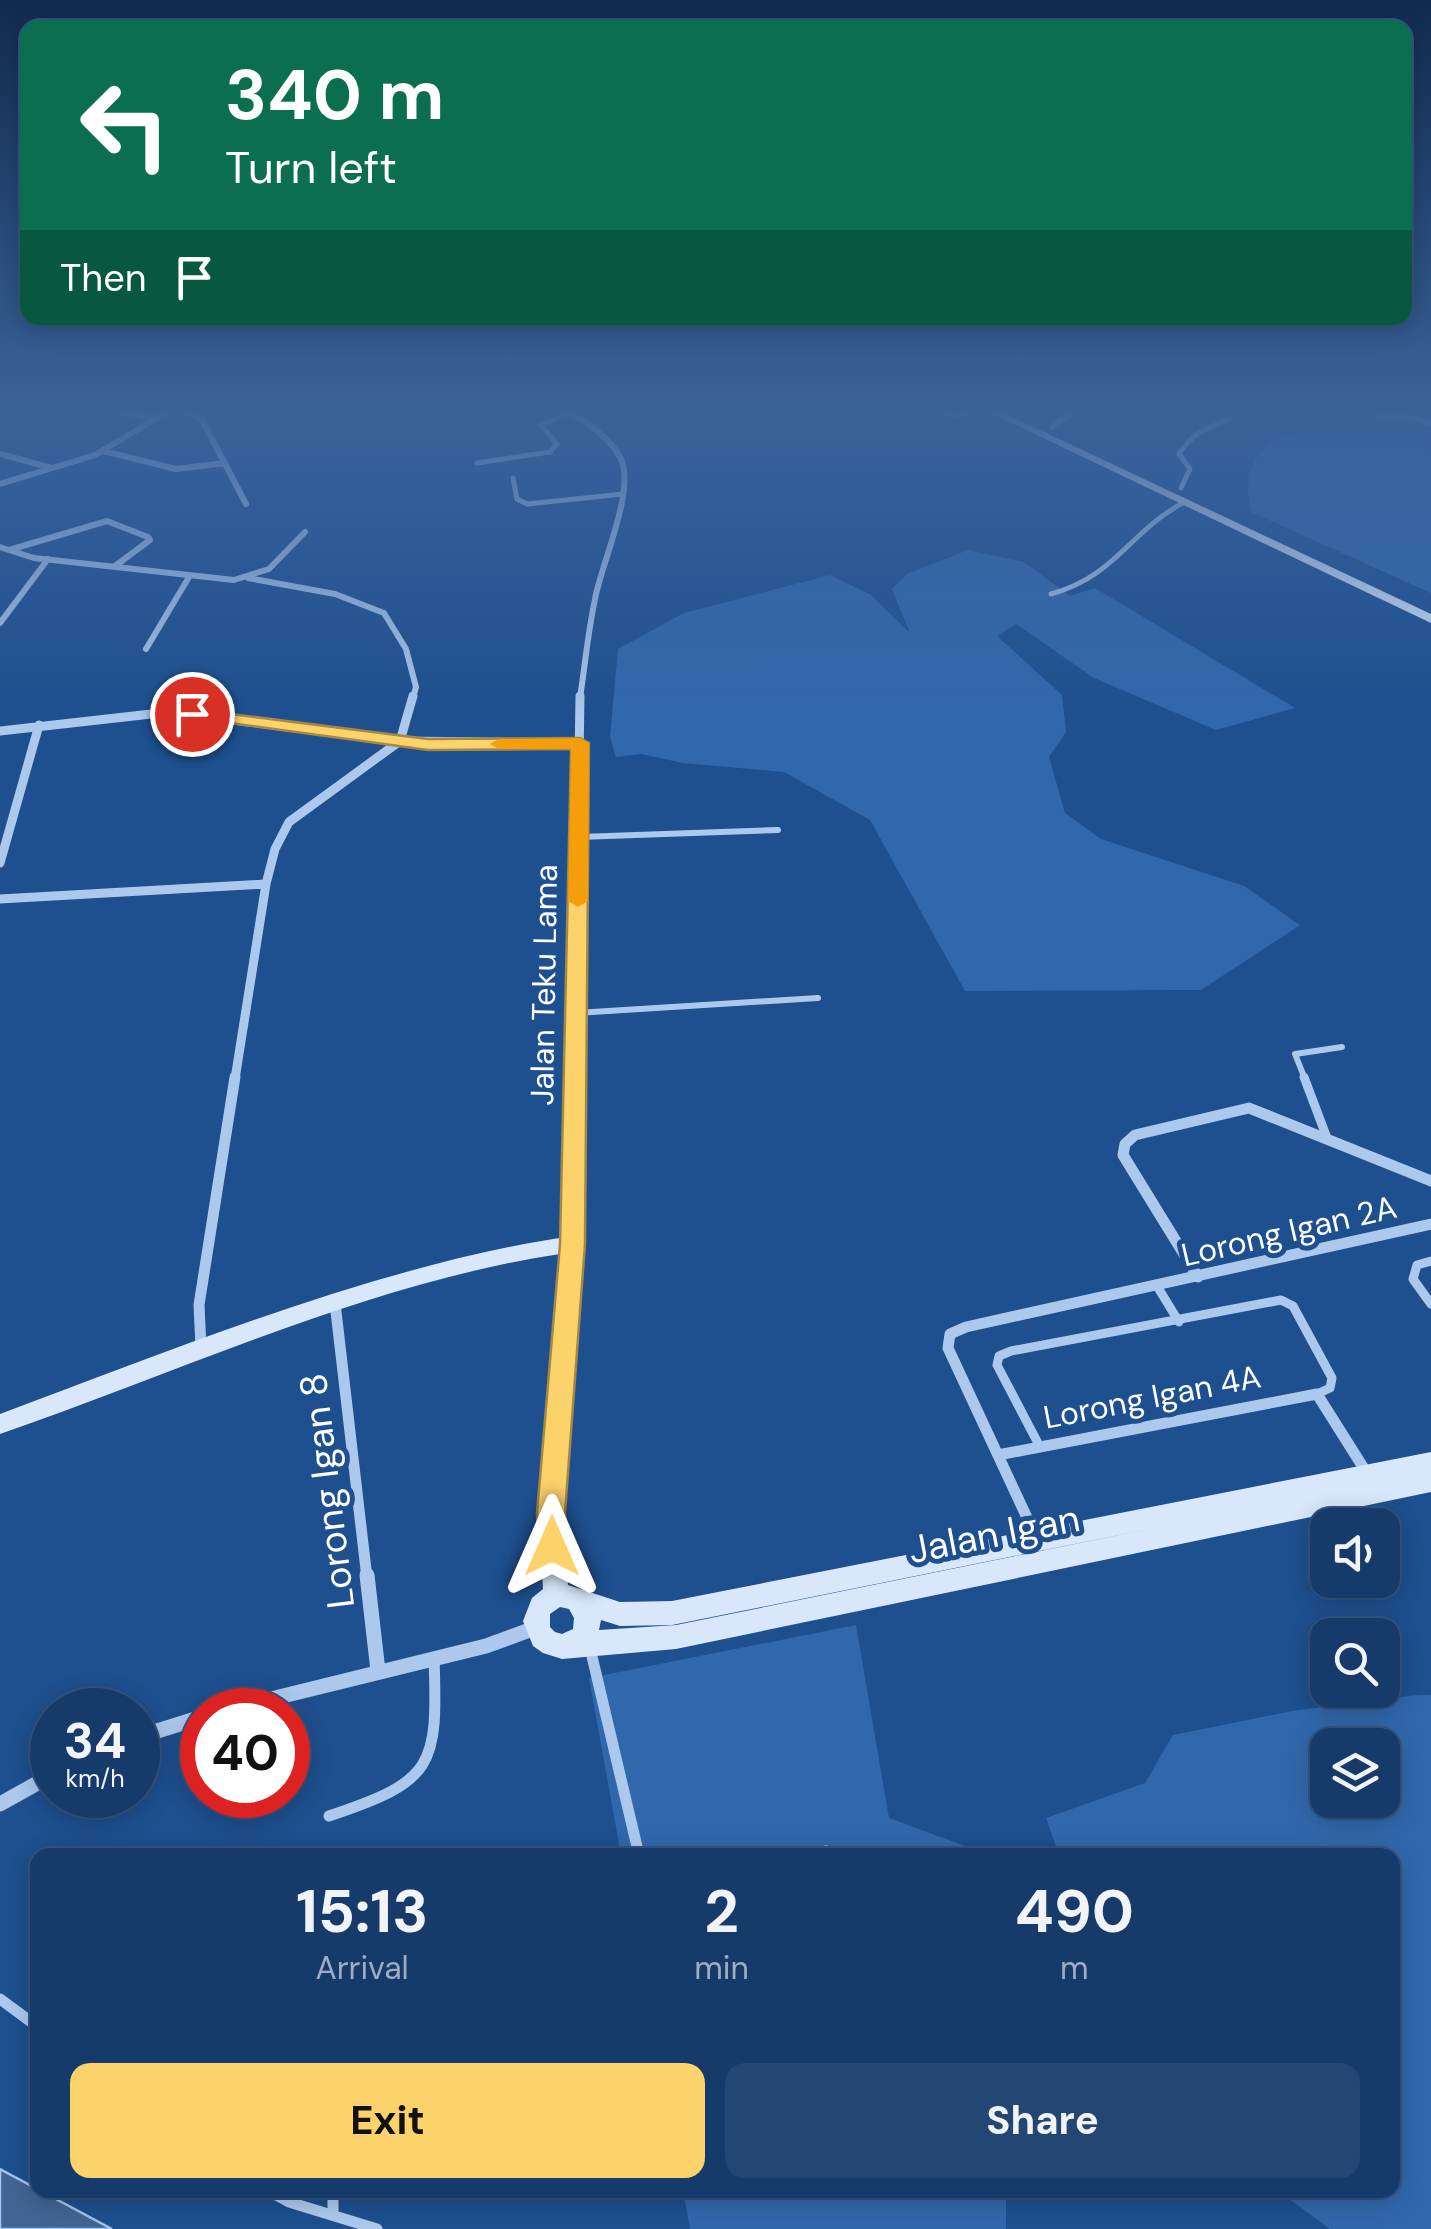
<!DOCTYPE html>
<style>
:root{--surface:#163b6a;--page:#234672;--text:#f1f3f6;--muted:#9eadc1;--line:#35557e;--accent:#fcd26b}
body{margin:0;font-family:"DM Sans",sans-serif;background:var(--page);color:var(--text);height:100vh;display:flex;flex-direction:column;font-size:38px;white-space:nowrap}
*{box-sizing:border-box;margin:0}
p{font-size:32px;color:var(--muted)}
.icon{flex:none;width:55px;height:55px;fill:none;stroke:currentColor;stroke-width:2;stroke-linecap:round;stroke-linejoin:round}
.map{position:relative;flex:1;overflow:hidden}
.details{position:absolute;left:30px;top:1848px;width:1370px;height:350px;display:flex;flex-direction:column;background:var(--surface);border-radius:20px;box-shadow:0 5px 25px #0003,0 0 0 2px var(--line)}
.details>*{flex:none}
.top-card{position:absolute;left:20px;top:20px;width:1392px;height:305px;border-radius:20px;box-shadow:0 5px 25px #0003,0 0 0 2px var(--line);background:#0b6e4f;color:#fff;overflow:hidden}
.tools{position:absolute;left:1310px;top:1508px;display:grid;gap:20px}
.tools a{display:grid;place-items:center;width:90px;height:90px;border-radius:20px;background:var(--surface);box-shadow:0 5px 25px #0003,0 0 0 2px var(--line);font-size:50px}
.speed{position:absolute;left:30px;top:1688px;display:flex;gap:20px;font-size:50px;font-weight:700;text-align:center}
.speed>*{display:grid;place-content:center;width:130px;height:130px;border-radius:50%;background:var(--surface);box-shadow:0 5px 25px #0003,0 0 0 2px var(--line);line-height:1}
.speed small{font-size:25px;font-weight:400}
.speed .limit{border:15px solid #d22;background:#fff;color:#111}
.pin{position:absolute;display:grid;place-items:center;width:85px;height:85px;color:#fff;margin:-42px;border:5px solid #fff;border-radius:50%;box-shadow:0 2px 10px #0007}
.me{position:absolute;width:110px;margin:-55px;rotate:0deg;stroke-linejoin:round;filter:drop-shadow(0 0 8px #0008)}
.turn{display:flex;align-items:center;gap:35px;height:210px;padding:0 40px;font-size:45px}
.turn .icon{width:130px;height:130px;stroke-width:2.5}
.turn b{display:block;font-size:70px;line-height:85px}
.then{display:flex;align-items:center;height:95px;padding:0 40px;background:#0003;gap:20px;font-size:38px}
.eta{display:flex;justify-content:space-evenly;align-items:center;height:170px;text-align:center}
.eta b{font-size:60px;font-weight:700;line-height:70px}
.button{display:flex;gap:20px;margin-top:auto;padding:20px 40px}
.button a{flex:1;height:115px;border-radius:20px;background:var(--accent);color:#111;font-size:40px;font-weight:700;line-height:115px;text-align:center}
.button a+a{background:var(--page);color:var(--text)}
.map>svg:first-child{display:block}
.green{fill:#3168ac;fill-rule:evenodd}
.water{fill:#426593;stroke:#9fc4ef;stroke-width:2.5}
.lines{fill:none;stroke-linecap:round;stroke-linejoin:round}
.lane-far3{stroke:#acc9ed;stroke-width:5}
.lane-far2{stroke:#acc9ed;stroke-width:6}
.lane-far1{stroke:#acc9ed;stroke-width:9}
.lane{stroke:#acc9ed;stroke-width:11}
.street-far3{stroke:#acc9ed;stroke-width:6}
.street-far2{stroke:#acc9ed;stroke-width:9}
.street-far1{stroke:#acc9ed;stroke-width:11}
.street{stroke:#acc9ed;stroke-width:15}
.secondary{fill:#d8e7fa;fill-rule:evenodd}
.route{fill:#fcd26b;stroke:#a48846;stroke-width:2.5}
.slow{fill:#f59e0b}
.labels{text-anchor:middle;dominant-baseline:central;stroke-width:10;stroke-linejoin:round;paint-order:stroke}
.street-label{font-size:32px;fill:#fff;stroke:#1e4f8e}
.near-street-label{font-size:38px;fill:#fff;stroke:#1e4f8e}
</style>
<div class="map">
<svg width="1431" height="2229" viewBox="0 0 1431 2229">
<rect width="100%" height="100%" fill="#1e4f8e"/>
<path class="green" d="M1380,410H1431V593L1251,512C1244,489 1249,456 1273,442C1296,429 1353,418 1380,410Z
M968,550L1024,562L1070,596L1095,588L1295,708L1216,730L1094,678L1016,624L997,636L1062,695L1066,732L1049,757L1065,813L1101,839L1244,886L1300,925L1201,990L965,991L870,820L784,772L683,763L641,754L616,757L610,737L618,649L684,613L830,575L871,595L910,633L892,589L907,574Z
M856,1625L889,1818L973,1849L976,1855H621L589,1678Z
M1418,1695H1431V2229H1330L1277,2190H1392V1855H1059L1046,1818L1145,1783L1173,1735L1292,1711ZM1382,1745V1800H1328V1745Z
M683,2190H1006V2229H690Z"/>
<path class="water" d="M0,2169L112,2229H0Z"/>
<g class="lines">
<path class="lane-far3" d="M927,406L956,416L986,408
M1378,416L1410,417L1431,423
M477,463L550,452L557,444L541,425L571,412
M513,478L517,499L527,504L623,494
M1181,488L1190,469L1179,454C1191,434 1209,427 1229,419
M1051,594C1116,576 1130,531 1183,503"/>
<path class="lane-far2" d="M579,837L778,830
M576,1013L818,998
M1305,1079L1295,1054L1342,1047"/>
<path class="lane-far1" d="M1304,1077L1327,1138
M1431,1261L1417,1265L1413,1279L1431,1304
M1157,1286L1179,1322
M1040,1447L997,1365L999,1356L1011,1351L1281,1300L1293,1306L1332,1378L1330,1388L1317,1394"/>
<path class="lane" d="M590,1648L639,1855
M329,1816C434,1781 438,1767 434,1658
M823,1855L826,1851
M0,1999L38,2027
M267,2190L289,2202L377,2229
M333,2190V2215"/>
<path class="street-far3" d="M89,406L155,418
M562,406C581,419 608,435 620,457C637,488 601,564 595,599C588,632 585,665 580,698
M174,408L201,418L246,504
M1052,427L1080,406
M103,451L176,469L225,463
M0,454L52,468
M0,484L95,455L177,406
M0,547L34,558L234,580L269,569L305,532
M9,550L107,521L148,537L150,540L115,566
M248,578L335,594L384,613L406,649L416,687L413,698
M0,623L48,559
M146,649L189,577"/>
<path class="street-far2" d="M0,731L169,712L400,741L413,696
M0,863L39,725
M0,899L266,884
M235,1079L266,884L275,849L289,822L400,741L580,743
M574,1079L580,696"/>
<path class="street-far1" d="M572,1244L574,1077
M1198,1277L1123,1155L1125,1144L1135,1135L1249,1108L1431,1181
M335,1303L367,1578
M201,1348L199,1305L235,1077
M998,1455L1317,1394L1368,1475
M1037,1539L948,1348L950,1334L966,1327L1431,1224"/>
<path class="street" d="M367,1575L378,1671
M226,1710L486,1646L535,1628
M138,1737L202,1717
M0,1804L52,1775"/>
<path class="secondary" d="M976,406H989L1431,614V623Z
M572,1236L580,1238L583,1244L563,1513L568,1585L620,1602L672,1601L1431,1452V1492L676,1649L562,1659L543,1653L533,1646L523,1621L532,1598L543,1589L539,1513L560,1254C368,1283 183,1371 0,1434V1414C181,1347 381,1264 572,1236ZM1159,1527L676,1625L599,1630L601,1620L620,1626L672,1625ZM560,1607L569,1609L574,1618L573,1629L562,1634L555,1632L550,1627V1614Z"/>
</g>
<linearGradient id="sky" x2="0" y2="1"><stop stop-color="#102b4e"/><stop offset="0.57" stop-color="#3b639b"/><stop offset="1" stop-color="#3b639b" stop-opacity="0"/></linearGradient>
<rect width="1431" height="718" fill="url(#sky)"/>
<path class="route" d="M192,709L428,739L580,738L589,743L585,1244L565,1513L567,1546L562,1555L552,1559L542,1555L538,1546L537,1513L560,1244L571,749L428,750L186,717V710Z"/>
<path class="slow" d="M580,738L589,743L588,901L578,907L568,901L571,749H499L490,744L499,739Z"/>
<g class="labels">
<g class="street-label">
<text transform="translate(544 985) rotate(-89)">Jalan Teku Lama</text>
<text transform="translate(1289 1231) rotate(-13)">Lorong Igan 2A</text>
<text transform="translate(1152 1397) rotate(-11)">Lorong Igan 4A</text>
</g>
<g class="near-street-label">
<text transform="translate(327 1491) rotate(-97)">Lorong Igan 8</text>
<text transform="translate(994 1534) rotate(-11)">Jalan Igan</text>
</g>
</g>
</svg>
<div class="tools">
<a><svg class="icon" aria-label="sound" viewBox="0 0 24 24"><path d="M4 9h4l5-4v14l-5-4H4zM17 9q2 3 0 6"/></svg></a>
<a><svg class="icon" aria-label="search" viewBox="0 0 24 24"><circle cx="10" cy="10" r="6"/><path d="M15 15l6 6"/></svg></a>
<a><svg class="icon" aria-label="layers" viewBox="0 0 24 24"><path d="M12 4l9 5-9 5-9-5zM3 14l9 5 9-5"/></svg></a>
</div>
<div class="speed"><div>34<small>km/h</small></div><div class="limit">40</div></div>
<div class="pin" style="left:192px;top:714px;background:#d93025"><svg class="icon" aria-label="arrive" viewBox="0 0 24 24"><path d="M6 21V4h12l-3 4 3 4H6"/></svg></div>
<svg class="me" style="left:552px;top:1546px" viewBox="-20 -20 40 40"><path d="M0-17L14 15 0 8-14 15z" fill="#fcd26b" stroke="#fff" stroke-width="4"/></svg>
<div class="top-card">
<div class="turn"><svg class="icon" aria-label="left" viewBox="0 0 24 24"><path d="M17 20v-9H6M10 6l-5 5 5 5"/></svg><div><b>340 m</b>Turn left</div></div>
<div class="then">Then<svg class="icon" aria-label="arrive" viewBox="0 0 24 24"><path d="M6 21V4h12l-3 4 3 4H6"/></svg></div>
</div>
<section class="details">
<div class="eta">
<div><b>15:13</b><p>Arrival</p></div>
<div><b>2</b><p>min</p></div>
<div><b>490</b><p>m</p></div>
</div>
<div class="button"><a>Exit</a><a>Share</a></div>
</section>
</div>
